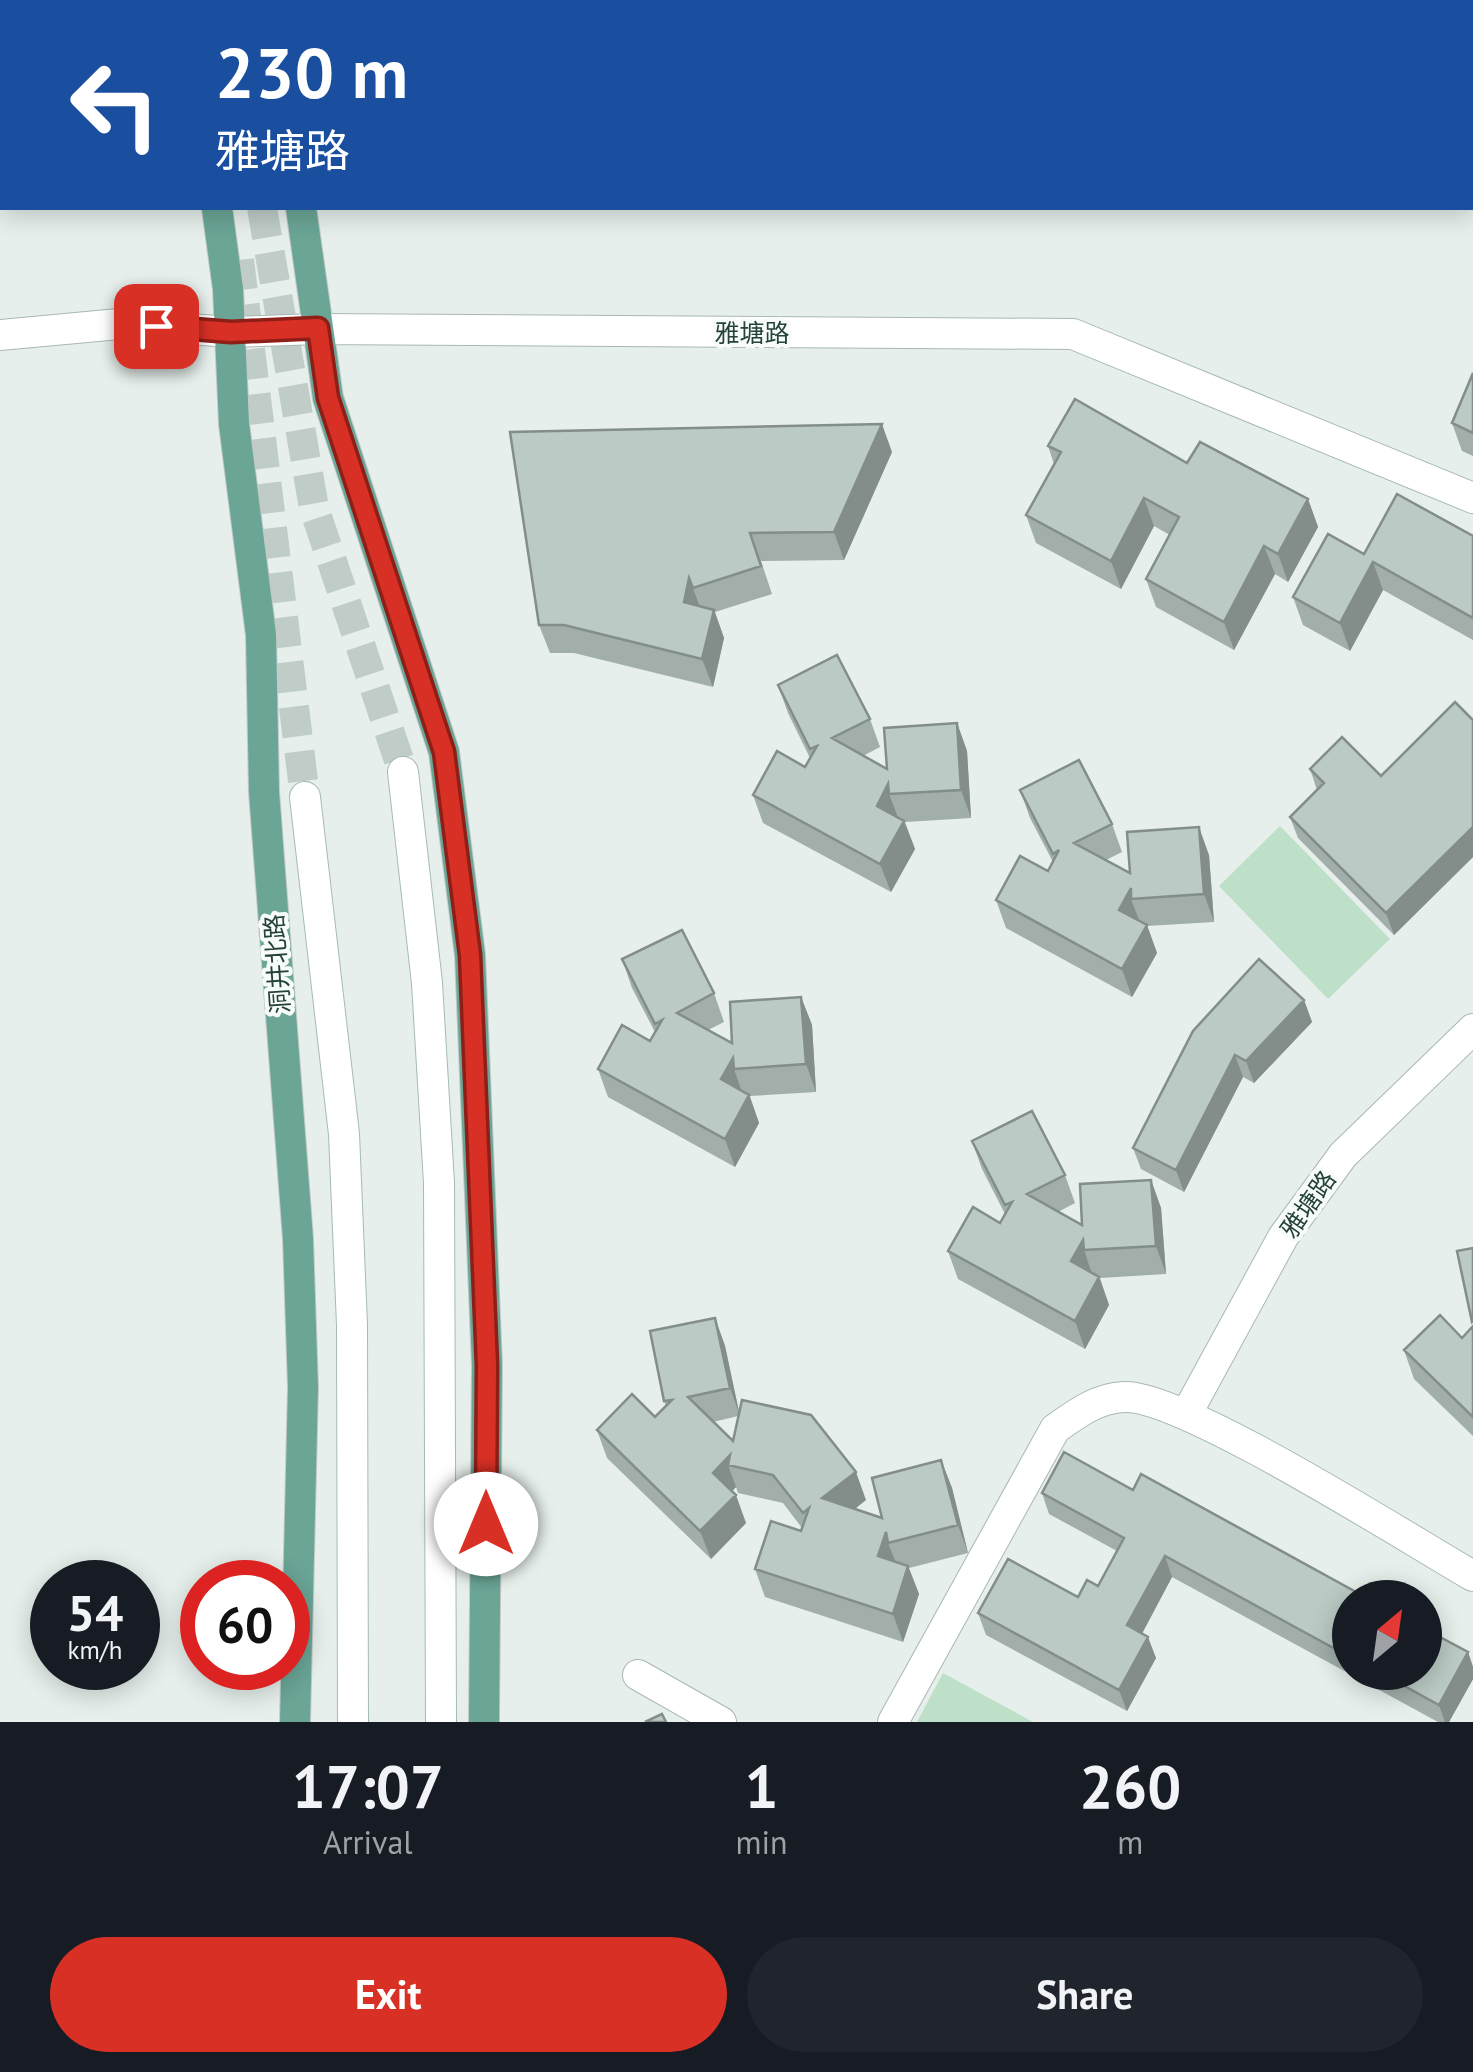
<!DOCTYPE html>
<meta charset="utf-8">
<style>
:root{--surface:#171b24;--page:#20242c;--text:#f1f3f6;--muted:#9ea1a6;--accent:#d93025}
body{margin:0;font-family:"PT Sans","Noto Sans SC",sans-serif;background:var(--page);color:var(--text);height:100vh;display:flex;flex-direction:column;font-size:38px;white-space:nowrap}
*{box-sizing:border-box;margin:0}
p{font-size:32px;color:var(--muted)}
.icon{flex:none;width:55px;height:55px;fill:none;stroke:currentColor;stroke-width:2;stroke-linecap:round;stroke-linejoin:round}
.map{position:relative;height:1722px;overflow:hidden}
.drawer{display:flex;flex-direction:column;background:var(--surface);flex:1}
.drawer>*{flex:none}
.banner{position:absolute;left:0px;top:0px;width:1475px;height:210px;box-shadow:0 5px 25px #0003;background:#1a4fa0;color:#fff;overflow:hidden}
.needle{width:65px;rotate:29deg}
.tools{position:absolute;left:1332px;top:1580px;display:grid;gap:20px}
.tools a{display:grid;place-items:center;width:110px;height:110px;border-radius:50%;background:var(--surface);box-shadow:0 5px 25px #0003;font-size:50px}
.speed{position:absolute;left:30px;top:1560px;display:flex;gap:20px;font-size:50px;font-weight:700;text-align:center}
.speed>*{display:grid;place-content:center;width:130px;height:130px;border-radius:50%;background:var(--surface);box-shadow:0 5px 25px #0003;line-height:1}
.speed small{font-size:25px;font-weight:400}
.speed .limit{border:15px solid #d22;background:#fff;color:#111}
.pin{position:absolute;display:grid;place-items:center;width:85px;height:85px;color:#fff;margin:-42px;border-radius:20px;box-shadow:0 5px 15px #0006}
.me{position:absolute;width:110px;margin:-55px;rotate:0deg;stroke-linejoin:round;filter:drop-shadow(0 0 8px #0008)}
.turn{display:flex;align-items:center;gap:35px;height:210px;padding:0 50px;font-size:45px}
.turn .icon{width:130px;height:130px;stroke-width:2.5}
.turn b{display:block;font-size:70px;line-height:85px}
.eta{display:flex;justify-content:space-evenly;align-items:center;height:170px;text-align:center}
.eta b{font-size:60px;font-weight:700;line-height:70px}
.cta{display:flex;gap:20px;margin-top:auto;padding:20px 50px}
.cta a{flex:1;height:115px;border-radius:60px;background:var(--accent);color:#fff;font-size:40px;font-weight:700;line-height:115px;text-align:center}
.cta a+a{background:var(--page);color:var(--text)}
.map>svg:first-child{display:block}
.green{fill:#bfe0c8}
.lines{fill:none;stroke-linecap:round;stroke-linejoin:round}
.secondary-tunnel{stroke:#bfccc8;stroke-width:30;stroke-dasharray:30 15;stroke-linecap:butt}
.minor-casing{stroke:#a8b8b2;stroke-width:32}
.secondary-casing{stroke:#a4bbb3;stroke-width:32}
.primary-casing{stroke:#c2cac8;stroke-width:32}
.minor{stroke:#fff;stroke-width:30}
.secondary{stroke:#fff;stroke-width:30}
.primary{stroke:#6aa596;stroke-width:30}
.wall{fill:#a1aea9;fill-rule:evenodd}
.shaded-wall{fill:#838d89}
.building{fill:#bbcac4;stroke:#838d89;stroke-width:2.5}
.route-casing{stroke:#8d1f18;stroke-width:25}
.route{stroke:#d93025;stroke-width:18}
.labels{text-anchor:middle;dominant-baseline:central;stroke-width:8;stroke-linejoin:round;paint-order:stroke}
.street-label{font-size:25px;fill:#24423a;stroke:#f7fbf9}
</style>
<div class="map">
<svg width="1473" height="1722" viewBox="0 0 1473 1722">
<rect width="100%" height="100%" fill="#e6efeb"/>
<path class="green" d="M1280,826L1390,939L1328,999L1219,886Z
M943,1673L1033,1722H917Z"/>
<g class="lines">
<path class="secondary-tunnel" d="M239,0V2
M262,208L314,508L403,772
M239,260L305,797"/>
<g class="minor-casing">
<path id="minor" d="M0,335L119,324L231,332L318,329L1073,334L1473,498
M1187,1413L1283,1237L1343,1155L1473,1029
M638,1675L721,1722
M893,1722L1055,1429C1076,1414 1097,1398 1124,1397C1182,1394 1410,1540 1473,1576"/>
</g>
<g class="secondary-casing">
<path id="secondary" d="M403,772L427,983L439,1183L441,1722
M305,797L344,1134L352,1325L353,1722"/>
</g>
<g class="primary-casing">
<path id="primary" d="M195,0V2
M273,0L274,2
M217,208L228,289L234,424L261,635L264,792L298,1239L303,1387L295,1722
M301,208L328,398L444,752L470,955L487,1365L484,1722"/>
</g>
<use href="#minor" class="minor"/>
<use href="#secondary" class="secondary"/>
<use href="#primary" class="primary"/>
</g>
<path class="wall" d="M1473,373V456L1462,451L1452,423Z
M1048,446L1187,463L1308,499L1318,527L1288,582L1275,574L1234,650L1156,607L1146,579L1170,535L1154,526L1121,589L1036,543L1026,515L1054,464Z
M892,452L844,560L761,561L772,594L715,612L724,638L713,687L574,653H550L539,625Z
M1473,536V640L1383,590L1350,651L1303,625L1293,597L1364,554Z
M778,685L870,719L880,747L863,756L887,769L957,723L967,751L971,818L905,822L915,849L891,892L763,823L753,795L805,767L810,758L788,713Z
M1473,720V857L1394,935L1298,838L1290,817L1317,790L1310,769L1381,776Z
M1020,790L1112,824L1122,852L1106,860L1130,873L1209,855L1214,922L1147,926L1157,953L1132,997L1006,928L996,900L1048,871L1053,862L1030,818Z
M622,959L714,993L724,1022L708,1030L732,1043L801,997L812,1025L816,1092L750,1096L759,1123L735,1167L608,1097L598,1069L650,1041L655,1032L632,988Z
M1304,1000L1312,1022L1254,1083L1243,1077L1184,1192L1141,1169L1133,1148L1193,1031Z
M972,1141L1065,1175L1075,1203L1058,1212L1082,1225L1151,1180L1161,1208L1166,1274L1100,1278L1109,1305L1085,1349L958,1279L948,1251L1000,1223L1005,1214L982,1169Z
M715,1318L725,1346L739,1413L866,1500L855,1509L882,1518L941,1460L952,1488L968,1553L909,1568L919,1594L903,1642L765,1597L755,1569L801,1531L802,1528L783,1503L738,1493L736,1487L732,1491L746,1523L711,1559L607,1458L597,1430L655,1417L666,1406L664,1401ZM738,1416L733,1441L713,1422Z
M1473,1326V1436L1414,1379L1404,1350L1462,1338Z
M1133,1490L1350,1598V1672H1425L1468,1652L1473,1667V1679L1449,1722H1438L1172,1577L1142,1633L1156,1658L1127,1711L986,1635L978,1613L1078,1597L1098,1586L1117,1551L1049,1514L1042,1493Z"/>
<path class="shaded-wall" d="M882,424L892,452L844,560L834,532Z
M1144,498L1154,526L1121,589L1111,561Z
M1308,499L1318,527L1288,582L1278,554Z
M1264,546L1275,574L1234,650L1224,622Z
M1373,562L1383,590L1350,651L1340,623Z
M689,578L700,607L684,602Z
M714,610L724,638L713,687L702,659Z
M957,723L967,751L971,818L961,790Z
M888,784L889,794L897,815L887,834L877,806Z
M904,821L915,849L891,892L880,864Z
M1199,827L1209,855L1214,922L1204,894Z
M1473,827V857L1394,935L1386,913Z
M1131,888V899L1139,920L1129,938L1119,910Z
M1147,925L1157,953L1132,997L1122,969Z
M801,997L812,1025L816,1092L806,1064Z
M1304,1000L1312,1022L1254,1083L1246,1061Z
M1235,1055L1243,1077L1184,1192L1176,1170Z
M733,1058L734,1069L741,1089L731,1108L721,1079Z
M749,1095L759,1123L735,1167L725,1139Z
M1151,1180L1161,1208L1166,1274L1156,1246Z
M1083,1240L1084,1250L1091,1271L1081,1289L1071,1261Z
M1099,1277L1109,1305L1085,1349L1075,1321Z
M715,1318L725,1346L740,1416L730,1388Z
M730,1455L728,1465L736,1487L723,1501L713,1473Z
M941,1460L952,1488L968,1553L958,1525Z
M856,1472L866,1500L832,1526L822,1498Z
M736,1495L746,1523L711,1559L700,1531Z
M886,1532L888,1543L896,1563L878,1556Z
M1165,1556L1172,1577L1135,1647L1127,1625Z
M908,1566L919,1594L903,1642L893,1614Z
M1148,1637L1156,1658L1127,1711L1119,1690Z
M1468,1652L1473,1667V1679L1449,1722H1445L1439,1705Z"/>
<path class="building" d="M1351,0H1418V2H1351Z
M1472,81H1473L1472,149Z
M1473,373V433L1452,423Z
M1075,399L1187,463L1200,442L1308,499L1278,554L1264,546L1224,622L1146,579L1179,517L1144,498L1111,561L1026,515L1061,452L1048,446Z
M882,424L834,532L750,533L761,566L693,588L689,578L684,602L714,610L702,659L564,625H539L510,432Z
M1397,494L1473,536V618L1373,562L1340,623L1293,597L1328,534L1364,554Z
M837,655L870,719L832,738L887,769L884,728L957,723L961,790L889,794L888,784L877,806L904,821L880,864L753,795L777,751L805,767L817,746L810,749L778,685Z
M1455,702L1473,720V827L1386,913L1290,817L1324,783L1310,769L1342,737L1381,776Z
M1079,760L1112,824L1074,843L1130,873L1127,832L1199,827L1204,894L1131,899V888L1119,910L1147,925L1122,969L996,900L1020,856L1048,871L1059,850L1053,854L1020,790Z
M682,930L714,993L677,1013L732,1043L730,1002L801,997L806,1064L734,1069L733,1058L721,1079L749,1095L725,1139L598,1069L622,1025L650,1041L662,1020L655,1024L622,959Z
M1259,959L1304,1000L1246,1061L1235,1055L1176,1170L1133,1148L1193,1031Z
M1032,1111L1065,1175L1027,1194L1082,1225L1080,1184L1151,1180L1156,1246L1084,1250L1083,1240L1071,1261L1099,1277L1075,1321L948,1251L973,1207L1000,1223L1012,1202L1005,1205L972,1141Z
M1473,1248V1321L1472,1322L1457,1251Z
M1440,1315L1462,1338L1473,1326V1417L1404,1350Z
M715,1318L730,1388L688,1397L733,1441L742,1400L811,1415L856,1472L822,1498L882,1518L872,1478L941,1460L958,1525L888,1543L886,1532L878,1556L908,1566L893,1614L755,1569L771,1521L801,1531L809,1508L803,1513L773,1475L728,1465L730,1455L713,1473L736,1495L700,1531L597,1430L632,1394L655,1417L672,1400L664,1401L650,1331Z
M1064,1452L1133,1490L1141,1474L1367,1598H1350V1657L1165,1556L1127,1625L1148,1637L1119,1690L978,1613L1008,1559L1078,1597L1087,1580L1098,1586L1124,1538L1042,1493Z
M1425,1629L1468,1652L1439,1705L1379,1672H1425Z
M662,1714L666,1722H645Z"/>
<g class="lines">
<g class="route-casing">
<path id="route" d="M156,326L231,332L318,328L328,398L444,752L470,955L487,1365L486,1524"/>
</g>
<use href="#route" class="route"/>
</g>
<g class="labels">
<g class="street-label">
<text x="752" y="333">雅塘路</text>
<text transform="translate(277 964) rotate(-94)">洞井北路</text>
<text transform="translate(1308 1204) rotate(-55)">雅塘路</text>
</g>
</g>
</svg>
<div class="tools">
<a><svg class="needle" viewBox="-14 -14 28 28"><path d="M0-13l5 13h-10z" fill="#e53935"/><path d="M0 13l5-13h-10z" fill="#9ea1a6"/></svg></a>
</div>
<div class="speed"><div>54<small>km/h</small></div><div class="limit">60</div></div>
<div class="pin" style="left:156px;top:326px;background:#d93025"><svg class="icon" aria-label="arrive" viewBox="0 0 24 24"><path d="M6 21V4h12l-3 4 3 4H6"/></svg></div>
<svg class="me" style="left:486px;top:1524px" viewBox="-20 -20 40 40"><circle r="19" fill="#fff"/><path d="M0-13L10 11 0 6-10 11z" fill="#d93025"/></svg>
<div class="banner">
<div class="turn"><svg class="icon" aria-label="left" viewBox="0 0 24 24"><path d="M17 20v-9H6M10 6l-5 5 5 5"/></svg><div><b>230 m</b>雅塘路</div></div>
</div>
</div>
<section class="drawer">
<div class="eta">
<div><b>17:07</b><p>Arrival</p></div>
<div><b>1</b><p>min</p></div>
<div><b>260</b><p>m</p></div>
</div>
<div class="cta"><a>Exit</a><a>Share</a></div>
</section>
